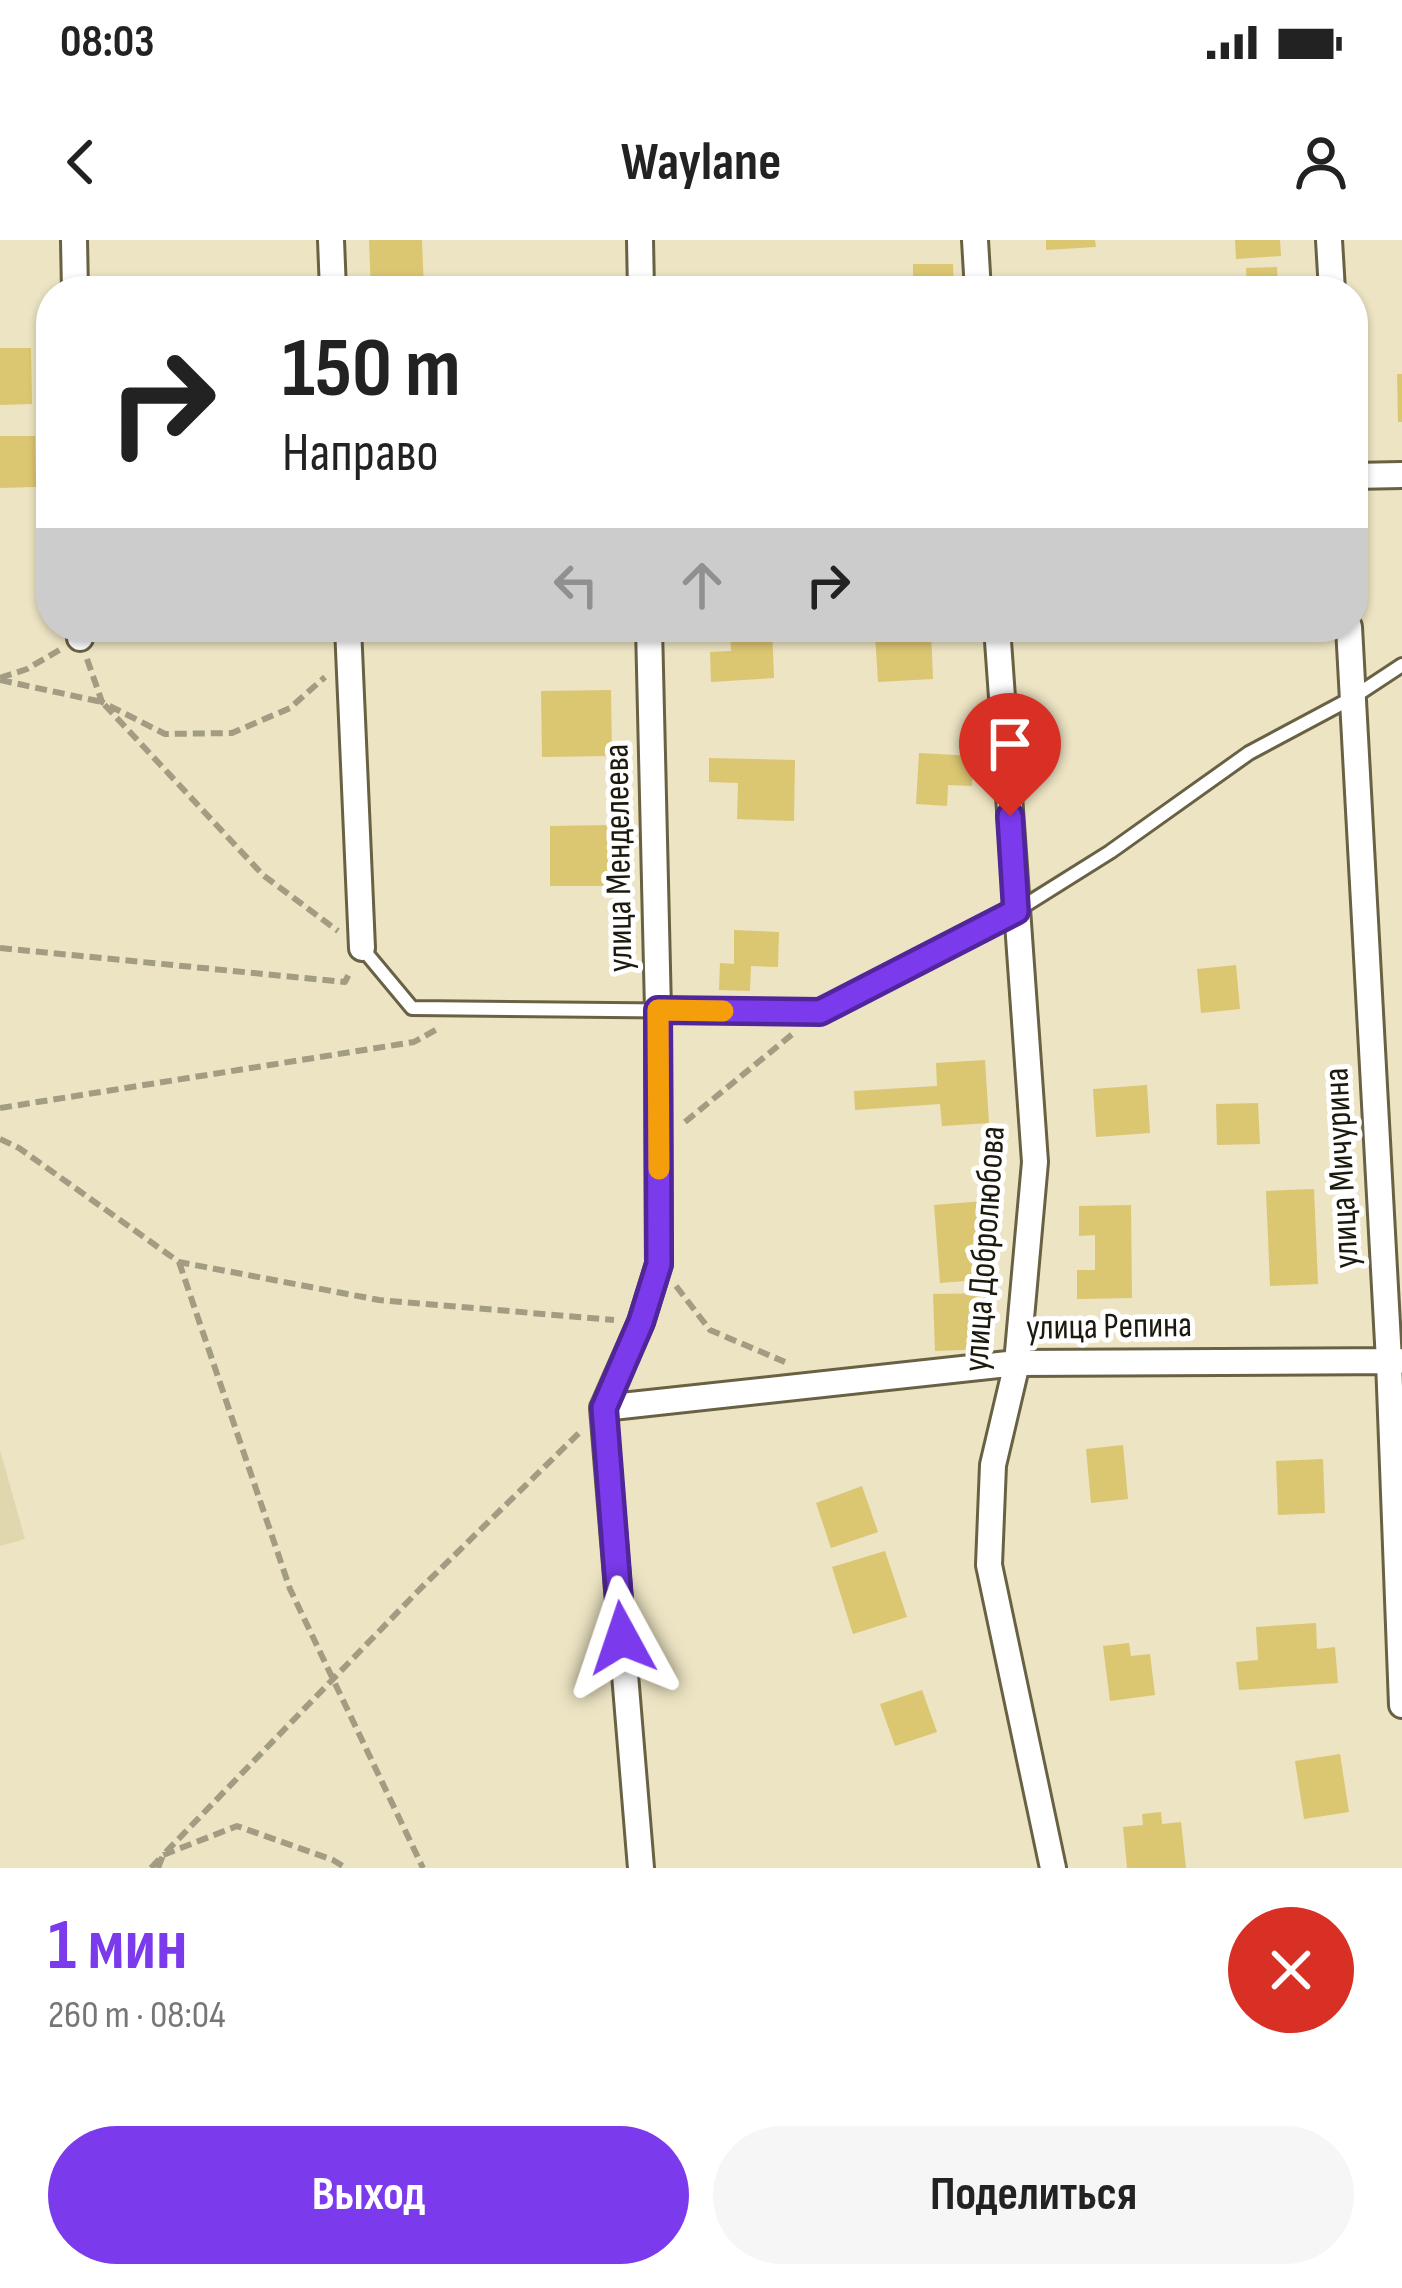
<!DOCTYPE html>
<html lang="ru">
<meta charset="utf-8">
<style>
:root{--surface:#fff;--page:#f6f6f6;--text:#222;--muted:#767676;--accent:#7c3aed}
body{margin:0;font-family:"Sofia Sans Condensed",sans-serif;background:var(--page);color:var(--text);height:100vh;display:flex;flex-direction:column;font-size:45px;white-space:nowrap}
*{box-sizing:border-box;margin:0}
p{font-size:39px;color:var(--muted)}
.icon{flex:none;width:66px;height:66px;fill:none;stroke:currentColor;stroke-width:2;stroke-linecap:round;stroke-linejoin:round}
.map{position:relative;height:1628px;overflow:hidden}
.details{display:flex;flex-direction:column;background:var(--surface);flex:1}
.details>*{flex:none}
.guide{position:absolute;left:36px;top:36px;width:1332px;height:366px;border-radius:48px;box-shadow:0 3px 9px #0004;background:#fff;color:var(--text);overflow:hidden}
.pin{position:absolute;display:grid;place-items:center;width:102px;height:102px;color:#fff;margin:-123px -51px;border-radius:50% 50% 50% 0;rotate:-45deg;box-shadow:0 0 12px #0007}
.pin .icon{rotate:45deg}
.me{position:absolute;width:132px;margin:-66px;rotate:355deg;stroke-linejoin:round;filter:drop-shadow(0 0 9px #0008)}
.turn{display:flex;align-items:center;gap:42px;height:252px;padding:0 48px;font-size:54px}
.turn .icon{width:156px;height:156px;stroke-width:2.5}
.turn b{display:block;font-size:84px;line-height:102px}
.lanes{display:flex;align-items:center;height:114px;padding:0 48px;background:#0003;justify-content:center;gap:60px;direction:ltr}
.lanes .off{opacity:.35}
.round{display:grid;place-items:center;flex:none;width:126px;height:126px;border-radius:63px;background:var(--page)}
.headline{display:flex;align-items:center;justify-content:space-between;height:204px;padding:0 48px}
h1{font-size:72px;font-weight:700;line-height:90px;color:var(--accent)}
.action{display:flex;gap:24px;margin-top:auto;padding:24px 48px}
.action a{flex:1;height:138px;border-radius:72px;background:var(--accent);color:#fff;font-size:48px;font-weight:700;line-height:138px;text-align:center}
.action a+a{background:var(--page);color:var(--text)}
.status{display:flex;justify-content:space-between;align-items:center;height:84px;padding:0 60px;background:var(--surface);direction:ltr}
.status svg{height:33px;fill:currentColor}
header{display:flex;justify-content:space-between;align-items:center;height:156px;padding:0 48px;background:var(--surface);font-size:54px;font-weight:700}
.map>svg:first-child{display:block}
.built{fill:#e1d7af}
.building{fill:#dbc672}
.lines{fill:none;stroke-linecap:round;stroke-linejoin:round}
.service-casing{stroke:#696144;stroke-width:18}
.minor-casing{stroke:#696144;stroke-width:30}
.path{stroke:#a29c82;stroke-width:6;stroke-dasharray:12 6;stroke-linecap:butt}
.service{stroke:#fff;stroke-width:12}
.minor{stroke:#fff;stroke-width:24}
.route-casing{stroke:#51269a;stroke-width:30}
.route{stroke:#7c3aed;stroke-width:21}
.slow{stroke:#f59e0b;stroke-width:21}
.labels{text-anchor:middle;dominant-baseline:central;stroke-width:10;stroke-linejoin:round;paint-order:stroke}
.street-label{font-size:36px;fill:#1c190d;stroke:#fff}
</style>
<div class="status"><b>08:03</b><svg viewBox="0 0 49 12"><path d="M0 12V9h3v3zM5 12V6h3v6zM10 12V3h3v9zM15 12V0h3v12zM26 1h20v11H26zM47 4h2v5h-2z"/></svg></div>
<header><svg class="icon" aria-label="back" viewBox="0 0 24 24"><path d="M15 5l-7 7 7 7"/></svg>Waylane<svg class="icon" aria-label="person" viewBox="0 0 24 24"><circle cx="12" cy="8" r="4"/><path d="M4 21q1-7 8-7t8 7"/></svg></header>
<div class="map">
<svg width="1402" height="1628" viewBox="0 0 1402 1628">
<rect width="100%" height="100%" fill="#ece4c3"/>
<path class="built" d="M0,1210L25,1299L0,1306Z"/>
<path class="building" d="M369,0H422L424,51H371Z
M1046,0H1095L1096,7L1046,10Z
M1235,0H1280L1281,16L1236,19Z
M913,24H953L954,51H913Z
M1277,27L1278,51H1217V46L1247,45L1246,28Z
M0,108H31L32,164L0,165Z
M1397,134H1402V182H1398Z
M0,196H35L36,247L0,248Z
M730,387H772L774,438L711,442L710,412L731,411Z
M931,392L933,439L878,442L875,395Z
M611,450L612,516L542,517L541,451Z
M919,513L974,516L972,546L948,545L947,566L916,564Z
M709,518L795,520L794,581L737,579L738,543L709,542Z
M609,585L610,646H550V586Z
M734,690L779,692L778,727L751,726L750,751L719,750L720,723L734,724Z
M1236,725L1240,769L1201,773L1197,729Z
M985,820L989,883L942,886L940,864L855,870L854,851L937,846L936,823Z
M1147,845L1150,893L1096,897L1093,849Z
M1258,863L1260,904L1217,905L1216,864Z
M1314,949L1318,1044L1270,1046L1266,951Z
M984,961L990,1039L940,1043L934,965Z
M1131,965L1132,1058L1077,1059V1030H1095V995L1079,996V966Z
M991,1053L992,1109L935,1111L933,1054Z
M1123,1205L1128,1259L1091,1263L1086,1209Z
M1323,1219L1325,1273L1278,1275L1276,1221Z
M862,1246L878,1292L831,1308L816,1263Z
M885,1311L907,1377L853,1394L832,1327Z
M1316,1383L1317,1409L1335,1407L1338,1443L1239,1450L1236,1422L1258,1420L1256,1387Z
M1129,1403L1131,1416L1150,1414L1155,1455L1110,1461L1103,1406Z
M922,1450L937,1492L895,1506L880,1464Z
M1340,1514L1349,1572L1304,1579L1295,1521Z
M1161,1572L1162,1584L1181,1582L1186,1628H1127L1123,1587L1143,1585L1142,1574Z"/>
<g class="lines">
<g class="service-casing">
<path id="service" d="M362,708L412,768L820,772L1016,671L1110,612L1249,513L1352,458L1402,425"/>
</g>
<g class="minor-casing">
<path id="minor" d="M74,0L75,51
M331,0L333,51
M640,0L641,51
M975,0L978,51
M1329,0L1332,51
M1353,236L1402,235
M348,387L362,708
M997,387L1035,922L1017,1123L993,1225L989,1325L1053,1628
M1349,387L1389,1121L1402,1465
M80,398V387
M603,1168L1017,1123L1400,1121
M641,1628L603,1168L641,1082L659,1024L658,770L649,387"/>
</g>
<path class="path" d="M87,419L102,462L165,494L232,493L290,468L325,437
M0,438L27,429L61,409
M0,440L102,462L263,635L338,691
M0,708L345,742L350,732
M0,868L414,802L439,788
M685,882L795,792
M0,899L19,908L179,1022L379,1060L614,1080
M179,1022L290,1349L423,1628
M676,1046L710,1090L785,1122
M151,1628L163,1615L237,1586L333,1620L346,1628
M158,1628L163,1615L420,1349L580,1192"/>
<use href="#service" class="service"/>
<use href="#minor" class="minor"/>
</g>
<g class="lines">
<g class="route-casing">
<path id="route" d="M622,1398L604,1168L641,1082L659,1024L658,770L820,772L1016,671L1010,576"/>
</g>
<use href="#route" class="route"/>
<path class="slow" d="M659,929L658,770L723,771"/>
</g>
<g class="labels">
<g class="street-label">
<text transform="translate(619 618) rotate(-91)">улица Менделеева</text>
<text transform="translate(1342 928) rotate(-93)">улица Мичурина</text>
<text transform="translate(985 1009) rotate(-86)">улица Добролюбова</text>
<text transform="translate(1109 1087) rotate(-1)">улица Репина</text>
</g>
</g>
</svg>
<div class="pin" style="left:1010px;top:576px;background:#d93025"><svg class="icon" aria-label="arrive" viewBox="0 0 24 24"><path d="M6 21V4h12l-3 4 3 4H6"/></svg></div>
<svg class="me" style="left:622px;top:1398px" viewBox="-20 -20 40 40"><path d="M0-17L14 15 0 8-14 15z" fill="#7c3aed" stroke="#fff" stroke-width="4"/></svg>
<div class="guide">
<div class="turn"><svg class="icon" aria-label="right" viewBox="0 0 24 24"><path d="M7 20v-9h11M14 6l5 5-5 5"/></svg><div><b>150 m</b>Направо</div></div>
<div class="lanes"><svg class="icon off" aria-label="left" viewBox="0 0 24 24"><path d="M17 20v-9H6M10 6l-5 5 5 5"/></svg><svg class="icon off" aria-label="ahead" viewBox="0 0 24 24"><path d="M12 20V5M6 11l6-6 6 6"/></svg><svg class="icon" aria-label="right" viewBox="0 0 24 24"><path d="M7 20v-9h11M14 6l5 5-5 5"/></svg></div>
</div>
</div>
<section class="details">
<div class="headline"><div><h1>1 мин</h1><p>260 m · 08:04</p></div><a class="round" style="background:#d93025;color:#fff"><svg class="icon" aria-label="close" viewBox="0 0 24 24"><path d="M6 6l12 12M18 6L6 18"/></svg></a></div>
<div class="action"><a>Выход</a><a>Поделиться</a></div>
</section>
